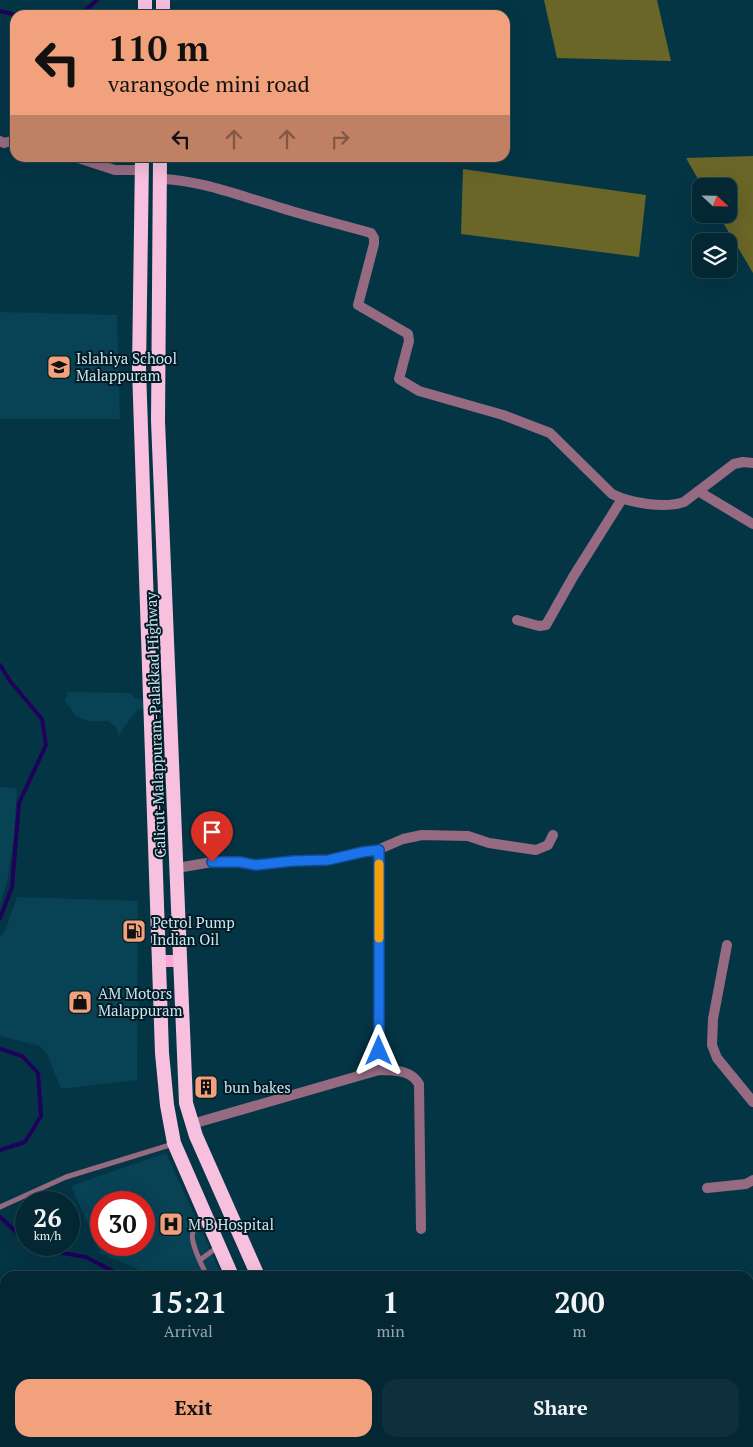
<!DOCTYPE html>
<style>
:root{--surface:#032834;--page:#0d303c;--text:#f1f3f6;--muted:#97a6ac;--line:#24444f;--accent:#f1a17c}
body{margin:0;font-family:"PT Serif",serif;background:var(--page);color:var(--text);height:100vh;display:flex;flex-direction:column;font-size:19px;white-space:nowrap}
*{box-sizing:border-box;margin:0}
p{font-size:16px;color:var(--muted)}
.icon{flex:none;width:28px;height:28px;fill:none;stroke:currentColor;stroke-width:2;stroke-linecap:round;stroke-linejoin:round}
.map{position:relative;flex:1;overflow:hidden}
.side{position:absolute;left:0px;top:1271px;width:754px;height:176px;display:flex;flex-direction:column;background:var(--surface);border-radius:15px 15px 0 0;box-shadow:0 5px 20px #0002,0 0 0 1px var(--line)}
.side>*{flex:none}
.top-card{position:absolute;left:10px;top:10px;width:500px;height:152px;border-radius:15px;box-shadow:0 5px 20px #0002,0 0 0 1px var(--line);background:#f1a17c;color:#111;overflow:hidden}
.needle{width:32px;rotate:112deg}
.fabs{position:absolute;left:692px;top:178px;display:grid;gap:10px}
.fabs a{display:grid;place-items:center;width:45px;height:45px;border-radius:10px;background:var(--surface);box-shadow:0 5px 20px #0002,0 0 0 1px var(--line);font-size:25px}
.speed{position:absolute;left:15px;top:1191px;display:flex;gap:10px;font-size:25px;font-weight:700;text-align:center}
.speed>*{display:grid;place-content:center;width:65px;height:65px;border-radius:50%;background:var(--surface);box-shadow:0 5px 20px #0002,0 0 0 1px var(--line);line-height:1}
.speed small{font-size:12px;font-weight:400}
.speed .limit{border:8px solid #d22;background:#fff;color:#111}
.pin{position:absolute;display:grid;place-items:center;width:42px;height:42px;color:#fff;margin:-51px -21px;border-radius:50% 50% 50% 0;rotate:-45deg;box-shadow:0 0 5px #0007}
.pin .icon{rotate:45deg}
.me{position:absolute;width:55px;margin:-28px;rotate:0deg;stroke-linejoin:round;filter:drop-shadow(0 0 4px #0008)}
.turn{display:flex;align-items:center;gap:18px;height:105px;padding:0 15px;font-size:22px}
.turn .icon{width:65px;height:65px;stroke-width:2.5}
.turn b{display:block;font-size:35px;line-height:42px}
.lanes{display:flex;align-items:center;height:48px;padding:0 15px;background:#0003;justify-content:center;gap:25px;direction:ltr}
.lanes .off{opacity:.35}
.eta{display:flex;justify-content:space-evenly;align-items:center;height:85px;text-align:center}
.eta b{font-size:30px;font-weight:700;line-height:35px}
.primary-button{display:flex;gap:10px;margin-top:auto;padding:10px 15px}
.primary-button a{flex:1;height:58px;border-radius:15px;background:var(--accent);color:#111;font-size:20px;font-weight:700;line-height:58px;text-align:center}
.primary-button a+a{background:var(--page);color:var(--text)}
.map>svg:first-child{display:block}
.built{fill:#084255;fill-rule:evenodd}
.forest{fill:#6a6627}
.lines{fill:none;stroke-linecap:round;stroke-linejoin:round}
.stream{stroke:#1f005a;stroke-width:4}
.service{stroke:#966b82;stroke-width:5}
.minor{stroke:#966b82;stroke-width:10}
.primary{stroke:#fda5d5;stroke-width:12}
.trunk{stroke:#f7c0de;stroke-width:14}
.route-casing{stroke:#114b97;stroke-width:12}
.route{stroke:#1a73e8;stroke-width:9}
.slow{stroke:#f59e0b;stroke-width:9}
.labels{text-anchor:middle;dominant-baseline:central;stroke-width:4;stroke-linejoin:round;paint-order:stroke}
.poi-label{font-size:15px;fill:#c8e5f1;stroke:#031a23;text-anchor:start}
.street-label{font-size:15px;fill:#c8e5f1;stroke:#031a23}
</style>
<div class="map">
<svg width="753" height="1447" viewBox="0 0 753 1447">
<rect width="100%" height="100%" fill="#043545"/>
<path class="built" d="M0,312L117,315L120,419H0Z
M68,692L130,693L135,698L147,700L145,709L137,710L118,736L117,728L108,721H88L76,716L65,701Z
M0,787L17,788L14,837L7,882L0,905Z
M17,897L138,901L137,1080L61,1089L48,1056L40,1046L0,1036V937L5,931Z
M166,1153L222,1276H138L140,1270L101,1253L71,1186ZM101,1202H144V1245H101Z"/>
<path class="forest" d="M544,0H657L671,61L557,58Z
M753,156V273L718,214H729V186H702L686,158Z
M463,169L646,195L639,257L461,234Z"/>
<g class="lines">
<path class="stream" d="M0,11L16,15
M80,15L97,0
M0,665L10,681L42,719L46,745L19,803L12,887L0,918
M0,1049L22,1056L38,1073L41,1116L25,1142L0,1150
M0,1217L26,1241
M30,1245L33,1248L86,1257L122,1276
M132,1442L135,1447"/>
<path class="service" d="M0,1207L66,1177L173,1144
M200,1260L219,1246
M207,1276C203,1267 187,1238 194,1230C197,1226 203,1224 208,1222
M0,1360L5,1363
M266,1442L268,1447
M20,1447L23,1442"/>
<path class="minor" d="M0,141L4,143L15,140
M78,158L115,170H142
M160,179C200,180 237,195 275,206C306,216 339,224 371,233L374,238V244L358,305L408,334L409,341L399,379L419,391L503,415L550,433L612,494C630,503 665,509 684,502L734,464L743,462L753,463
M698,491L753,524
M517,620L539,626L546,625L573,577L622,499
M177,868L212,862L240,863L257,865L293,861L328,860L363,851H375L403,839L422,835L468,836L489,843L536,850L548,845L553,835
M727,945L713,1019L712,1045L717,1058L753,1102
M379,1070V850
M192,1124L379,1070C394,1071 410,1069 419,1084L421,1229
M707,1188L746,1184L753,1180"/>
<path class="primary" d="M159,961H181"/>
<path class="trunk" d="M145,15V0
M163,15V0
M142,158L139,369L162,1053L167,1105L174,1143L232,1276
M160,158L158,421L186,1103L196,1136L258,1276
M305,1442L307,1447
M329,1442L331,1447"/>
</g>
<g class="lines">
<g class="route-casing">
<path id="route" d="M212,862H240L256,865L293,861L328,860L363,852L379,850V1051"/>
</g>
<use href="#route" class="route"/>
<path class="slow" d="M379,938V864"/>
</g>
<defs>
<g id="school-square" transform="scale(1.25)"><rect x="-9" y="-9" width="18" height="18" rx="4" fill="#f1a17c" stroke="#031a23"/><path d="M0-5L7-2L0 1L-7-2ZM-4 1L0 2.5L4 1V4Q0 6-4 4Z" fill="#111"/></g>
<g id="fuel-square" transform="scale(1.25)"><rect x="-9" y="-9" width="18" height="18" rx="4" fill="#f1a17c" stroke="#031a23"/><path d="M-5.5-6h7V0h2V4h1.3V-2.5L3-4.5l.8-.8L6-3V5H2.5V1h-1V6h-7ZM-4.2-4.7v3.2H.2V-4.7Z" fill="#111"/></g>
<g id="shop-square" transform="scale(1.25)"><rect x="-9" y="-9" width="18" height="18" rx="4" fill="#f1a17c" stroke="#031a23"/><path d="M-5-2.5h2.3a2.7 3.5 0 0 1 5.4 0H5L5.5 6h-11ZM-1.5-2.5h3a1.5 2.3 0 0 0-3 0Z" fill="#111"/></g>
<g id="building-square" transform="scale(1.25)"><rect x="-9" y="-9" width="18" height="18" rx="4" fill="#f1a17c" stroke="#031a23"/><path d="M-4-6H4V6H1V3H-1V6H-4ZM-2.5-4.3h1.7v1.8h-1.7ZM.8-4.3h1.7v1.8H.8ZM-2.5-1h1.7V.8h-1.7ZM.8-1h1.7V.8H.8Z" fill="#111"/></g>
<g id="hospital-square" transform="scale(1.25)"><rect x="-9" y="-9" width="18" height="18" rx="4" fill="#f1a17c" stroke="#031a23"/><path d="M-5-5h3v3.5h4V-5h3V5h-3V1.5h-4V5h-3Z" fill="#111"/></g>
</defs>
<g fill-rule="evenodd">
<use href="#school-square" x="59" y="367"/>
<use href="#fuel-square" x="134" y="931"/>
<use href="#shop-square" x="80" y="1002"/>
<use href="#building-square" x="206" y="1087"/>
<use href="#hospital-square" x="171" y="1224"/>
</g>
<g class="labels">
<g class="poi-label">
<text x="76" y="358">Islahiya School<tspan x="76" dy="17">Malappuram</tspan></text>
<text x="152" y="922">Petrol Pump<tspan x="152" dy="17">Indian Oil</tspan></text>
<text x="98" y="993">AM Motors<tspan x="98" dy="17">Malappuram</tspan></text>
<text x="224" y="1087">bun bakes</text>
<text x="188" y="1224">M B Hospital</text>
</g>
<g class="street-label">
<text transform="translate(155 725) rotate(-92)">Calicut-Malappuram-Palakkad Highway</text>
</g>
</g>
</svg>
<div class="fabs">
<a><svg class="needle" viewBox="-14 -14 28 28"><path d="M0-13l5 13h-10z" fill="#e53935"/><path d="M0 13l5-13h-10z" fill="#97a6ac"/></svg></a>
<a><svg class="icon" aria-label="layers" viewBox="0 0 24 24"><path d="M12 4l9 5-9 5-9-5zM3 14l9 5 9-5"/></svg></a>
</div>
<div class="speed"><div>26<small>km/h</small></div><div class="limit">30</div></div>
<div class="pin" style="left:212px;top:862px;background:#d93025"><svg class="icon" aria-label="arrive" viewBox="0 0 24 24"><path d="M6 21V4h12l-3 4 3 4H6"/></svg></div>
<svg class="me" style="left:379px;top:1051px" viewBox="-20 -20 40 40"><path d="M0-17L14 15 0 8-14 15z" fill="#1a73e8" stroke="#fff" stroke-width="4"/></svg>
<div class="top-card">
<div class="turn"><svg class="icon" aria-label="left" viewBox="0 0 24 24"><path d="M17 20v-9H6M10 6l-5 5 5 5"/></svg><div><b>110 m</b>varangode mini road</div></div>
<div class="lanes"><svg class="icon" aria-label="left" viewBox="0 0 24 24"><path d="M17 20v-9H6M10 6l-5 5 5 5"/></svg><svg class="icon off" aria-label="ahead" viewBox="0 0 24 24"><path d="M12 20V5M6 11l6-6 6 6"/></svg><svg class="icon off" aria-label="ahead" viewBox="0 0 24 24"><path d="M12 20V5M6 11l6-6 6 6"/></svg><svg class="icon off" aria-label="right" viewBox="0 0 24 24"><path d="M7 20v-9h11M14 6l5 5-5 5"/></svg></div>
</div>
<section class="side">
<div class="eta">
<div><b>15:21</b><p>Arrival</p></div>
<div><b>1</b><p>min</p></div>
<div><b>200</b><p>m</p></div>
</div>
<div class="primary-button"><a>Exit</a><a>Share</a></div>
</section>
</div>
